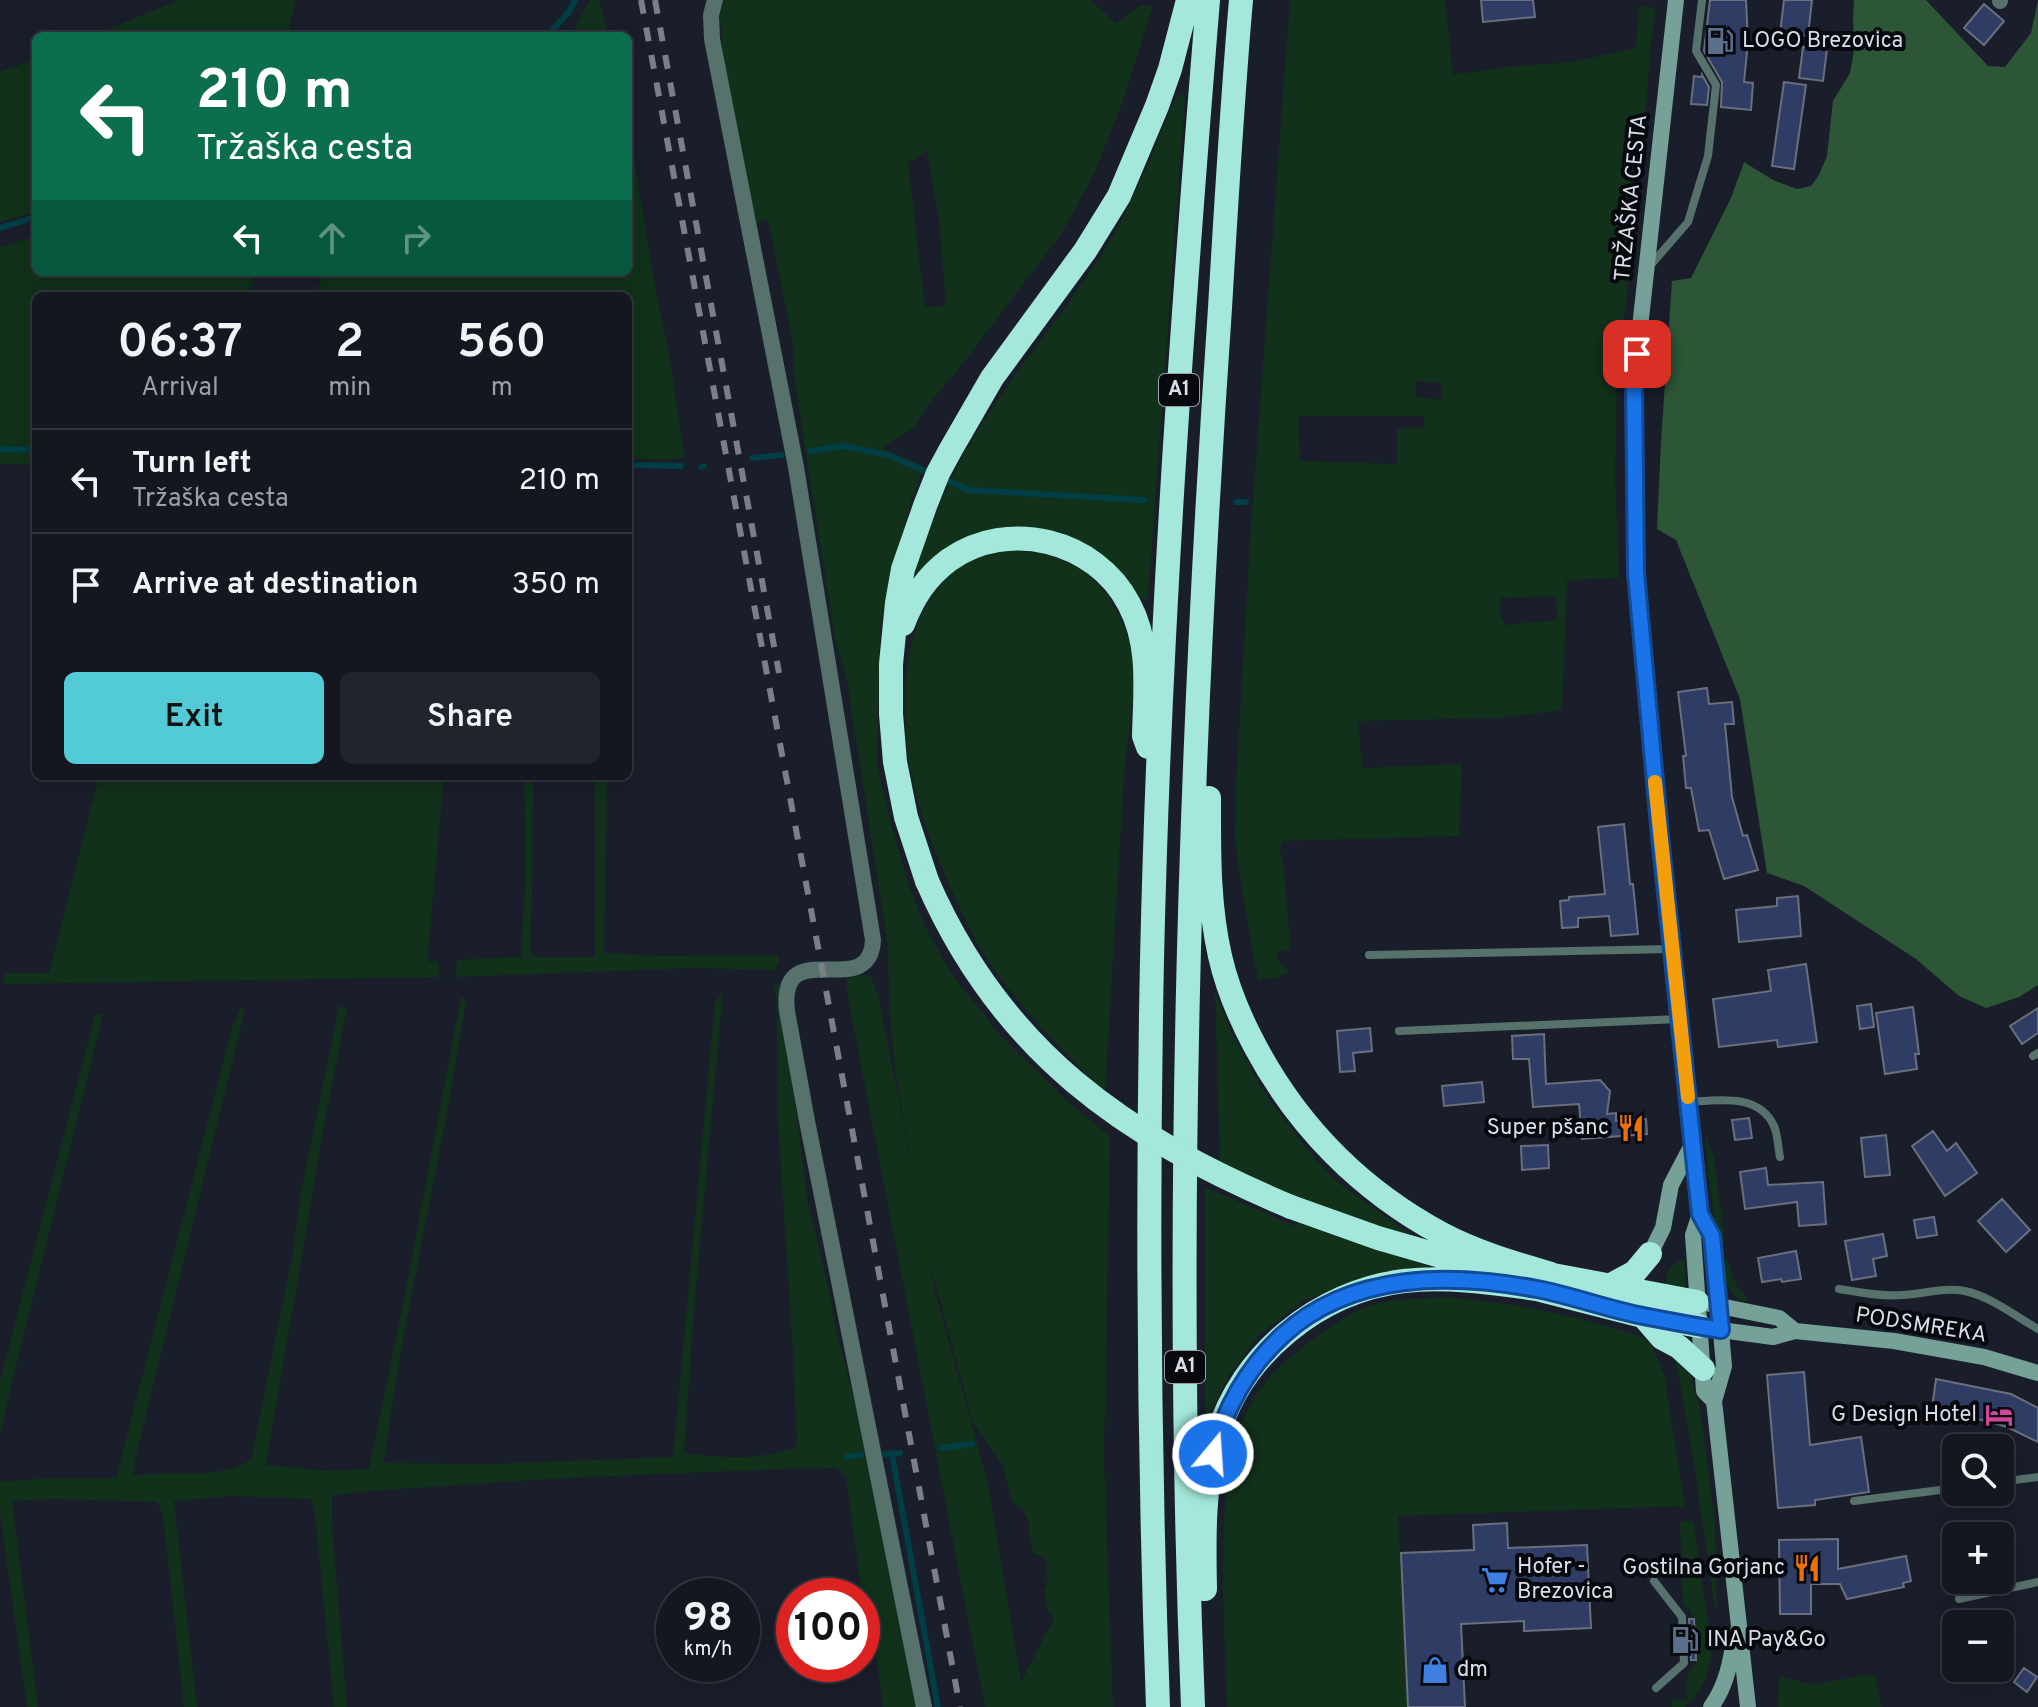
<!DOCTYPE html>
<meta charset="utf-8">
<style>
:root{--surface:#141620;--page:#21232d;--text:#f1f3f6;--muted:#9d9fa5;--line:#33353e;--accent:#52cbd7}
body{margin:0;font-family:Overpass,sans-serif;background:var(--page);color:var(--text);height:100vh;display:flex;flex-direction:column;font-size:30px;white-space:nowrap}
*{box-sizing:border-box;margin:0}
p{font-size:26px;color:var(--muted)}
.icon{flex:none;width:44px;height:44px;fill:none;stroke:currentColor;stroke-width:2;stroke-linecap:round;stroke-linejoin:round}
.map{position:relative;flex:1;overflow:hidden}
.side{position:absolute;left:32px;top:292px;width:600px;height:488px;display:flex;flex-direction:column;background:var(--surface);border-radius:12px;box-shadow:0 4px 20px #0003,0 0 0 2px var(--line)}
.side>*{flex:none}
.banner{position:absolute;left:32px;top:32px;width:600px;height:244px;border-radius:12px;box-shadow:0 4px 20px #0003,0 0 0 2px var(--line);background:#0b6e4f;color:#fff;overflow:hidden}
.tools{position:absolute;left:1942px;top:1434px;display:grid;gap:16px}
.tools a{display:grid;place-items:center;width:72px;height:72px;border-radius:12px;background:var(--surface);box-shadow:0 4px 20px #0003,0 0 0 2px var(--line);font-size:40px}
.speed{position:absolute;left:656px;top:1578px;display:flex;gap:16px;font-size:40px;font-weight:700;text-align:center}
.speed>*{display:grid;place-content:center;width:104px;height:104px;border-radius:50%;background:var(--surface);box-shadow:0 4px 20px #0003,0 0 0 2px var(--line);line-height:1}
.speed small{font-size:20px;font-weight:400}
.speed .limit{border:12px solid #d22;background:#fff;color:#111}
.pin{position:absolute;display:grid;place-items:center;width:68px;height:68px;color:#fff;margin:-34px;border-radius:16px;box-shadow:0 4px 12px #0006}
.me{position:absolute;width:88px;margin:-44px;rotate:18deg;stroke-linejoin:round;filter:drop-shadow(0 0 6px #0008)}
.turn{display:flex;align-items:center;gap:28px;height:168px;padding:0 32px;font-size:36px}
.turn .icon{width:104px;height:104px;stroke-width:2.5}
.turn b{display:block;font-size:56px;line-height:68px}
.lanes{display:flex;align-items:center;height:76px;padding:0 32px;background:#0003;justify-content:center;gap:40px;direction:ltr}
.lanes .off{opacity:.35}
.eta{display:flex;justify-content:space-evenly;align-items:center;height:136px;text-align:center}
.eta b{font-size:48px;font-weight:600;line-height:56px}
.cta{display:flex;gap:16px;margin-top:auto;padding:16px 32px}
.cta a{flex:1;height:92px;border-radius:12px;background:var(--accent);color:#111;font-size:32px;font-weight:600;line-height:92px;text-align:center}
.cta a+a{background:var(--page);color:var(--text)}
ul{padding:0;list-style:none}
li{display:flex;align-items:center;gap:24px;height:104px;padding:0 32px;border-top:2px solid var(--line)}
li div{flex:1}
li b{display:block;font-size:30px}
li em{font-style:normal}
.map>svg:first-child{display:block}
.green{fill:#11311a;fill-rule:evenodd}
.forest{fill:#2c5636}
.lines{fill:none;stroke-linecap:round;stroke-linejoin:round}
.stream{stroke:#013e45;stroke-width:6}
.building{fill:#2f3c64;stroke:#696f7f;stroke-width:2}
.lane{stroke:#57716c;stroke-width:8}
.street{stroke:#57716c;stroke-width:16}
.secondary{stroke:#76a198;stroke-width:16}
.highway{stroke:#a3e8da;stroke-width:24}
.rail{stroke:#7b7f8a;stroke-width:6;stroke-dasharray:14 14;stroke-linecap:butt}
.highway-bridge{stroke:#a3e8da;stroke-width:24}
.route-casing{stroke:#114b97;stroke-width:20}
.route{stroke:#1a73e8;stroke-width:14}
.slow{stroke:#f59e0b;stroke-width:14}
.labels{text-anchor:middle;dominant-baseline:central;stroke-width:8;stroke-linejoin:round;paint-order:stroke}
.shield{fill:#07090e;stroke:#9b9ea6;stroke-width:2}
.shield-label{font-size:20px;font-weight:bold;fill:#dbdee7}
.poi-label{font-size:22px;fill:#dbdee7;stroke:#07090e;text-anchor:start}
.street-label{font-size:22px;fill:#dbdee7;stroke:#07090e}
</style>
<div class="map">
<svg width="2038" height="1707" viewBox="0 0 2038 1707">
<rect width="100%" height="100%" fill="#1a1e2b"/>
<path class="green" d="M179,0H296L287,36H92Z
M590,0H599L606,26L605,36H568L573,31Z
M725,0H1090L1116,23L1141,5L1153,6L1123,101L1094,174L1062,233L961,366L927,406L914,427L883,448L924,467L911,501L880,627L877,765L890,821L909,886L925,926L951,973L1001,1036L1062,1096L1110,1137L1104,1458L1113,1707H985L848,998L846,978L865,975L871,977L878,995L913,1172L896,1077L889,1006L888,946L847,681L835,639L794,376L792,337L768,219L756,223L723,63L720,13ZM927,151L939,218L946,306L925,307L908,163ZM930,1263L973,1423L1003,1466L1010,1495L1014,1504L1022,1508L1029,1521L1028,1527L1033,1553L1042,1557L1047,1563L1046,1574L1048,1583L1044,1589L1048,1611L1054,1618L1021,1682L988,1484L935,1291Z
M1290,0H1445L1453,75L1506,67L1573,62L1625,50L1636,49L1639,6L1656,8L1650,51L1642,163L1617,381L1615,477L1619,578L1567,580L1562,710L1500,718L1358,721L1362,768L1462,764L1459,836L1282,841L1280,850L1283,860L1291,950L1277,952L1278,961L1286,967L1288,973L1275,978L1258,980L1243,897L1235,840L1236,786L1250,541ZM1417,381L1441,383V400L1415,397ZM1298,416H1424V428L1397,429V464L1300,461ZM1556,596L1557,620L1505,625L1499,612L1501,598Z
M36,59V212L0,222V72Z
M1178,95H1183L1185,99L1148,597L1145,600L1140,598L1125,580L1054,535L917,574L914,570C929,531 944,490 965,452C1004,383 1058,322 1101,256C1132,207 1152,154 1174,101Z
M628,119L655,287L667,343L685,458L664,460L628,459V296H340L338,291L326,289L316,291L322,280L321,272H628Z
M36,236V272H242L253,280V284L248,288L251,293L267,296H36V465L0,464V247Z
M1012,550L1048,554L1084,570L1109,597L1126,630L1137,662L1124,773L1105,1092C1058,1047 1017,1005 981,950C974,938 968,924 962,912C940,867 920,818 910,769C907,757 907,744 906,732C901,668 910,596 970,560C981,553 999,553 1012,550Z
M99,776H444L427,962L438,961L439,977L4,984L5,973H49Z
M524,776H533L532,898L530,945L534,957H595V776H607L604,953L659,956L778,955L780,963L773,970L693,968L455,977L457,960L521,957L526,865Z
M774,984H782L787,1041L808,1203L829,1289L837,1335L868,1450L918,1707H883L875,1647L865,1619L846,1476L835,1468L779,1469L563,1478L356,1492L332,1496V1526L347,1707H334L315,1514L311,1499L233,1496L174,1501L197,1707H184L163,1515L157,1502L53,1499L12,1501L38,1707H27L0,1513V1482L50,1478H116L232,1028L240,1009L245,1010L136,1456L133,1476C174,1468 213,1482 251,1460L293,1252L301,1192L339,1006L347,1008L325,1120L266,1465L325,1471L369,1469L404,1299L461,997L466,1000C443,1155 404,1308 384,1463L490,1464L673,1457L715,1002L723,992L695,1298L684,1453C719,1458 764,1461 797,1446L793,1354L777,1105V1002Z
M1215,991L1233,1036L1266,1095L1302,1143L1332,1178L1409,1233L1408,1238L1293,1198L1220,1163Z
M103,1014L11,1387L0,1436V1381L95,1015Z
M1705,1131L1714,1159L1725,1243L1719,1247L1708,1175Z
M1205,1187L1295,1226L1298,1222L1428,1266L1426,1270L1353,1283L1304,1300L1259,1335L1229,1376L1207,1419H1205Z
M1721,1256L1728,1260C1732,1274 1735,1288 1747,1297L1745,1302C1726,1295 1722,1274 1721,1256Z
M1681,1260H1684L1686,1286L1684,1287L1666,1285C1666,1272 1669,1265 1681,1260Z
M1447,1297C1515,1304 1584,1315 1649,1340L1664,1374L1685,1506L1398,1516L1408,1707H1227C1225,1660 1223,1614 1223,1567C1224,1510 1224,1439 1259,1391C1274,1369 1295,1352 1316,1337C1332,1326 1350,1312 1369,1306C1393,1298 1422,1299 1447,1297Z
M1675,1355L1684,1364L1690,1373L1700,1408L1715,1523L1717,1608L1715,1609L1693,1458Z
M1693,1521L1711,1642C1712,1668 1705,1691 1684,1707H1672L1671,1700L1687,1699V1676L1696,1663L1694,1619L1689,1609L1683,1605L1680,1522Z
M1875,1675L1881,1707H1778L1779,1676L1813,1685L1854,1677Z"/>
<path class="forest" d="M1854,0H1926L1988,66L2005,67L2031,33L2038,0V985L2019,997L1986,1008L1959,996L1916,959L1804,886L1767,873L1740,699L1676,540L1657,529L1661,442L1672,281L1691,278L1731,198L1744,162L1773,180L1797,189L1811,186L1819,175L1827,156L1833,101L1850,73L1854,51L1853,17Z"/>
<g class="lines">
<path class="stream" d="M547,36L568,13L575,0
M0,228L36,217
M0,449L36,450
M810,451L844,446L888,455L925,471
M752,458L782,455
M628,465L681,466
M701,467L704,466
M949,481L968,490L1144,500
M1236,502H1246
M941,1448L972,1444
M885,1454L900,1453
M892,1454L938,1707
M847,1457L861,1455"/>
</g>
<path class="building" d="M1481,0H1533L1535,17L1483,22Z
M1710,0H1746L1748,42L1744,82L1753,83L1751,110L1721,107L1722,82L1704,51Z
M1784,0H1812L1808,36L1780,33Z
M1984,4L2004,21L1984,45L1964,28Z
M1803,47L1827,49L1823,81L1799,78Z
M1702,75L1709,87L1707,105L1691,104L1694,76L1702,77Z
M1784,82L1806,85L1794,169L1772,166Z
M1707,688L1709,704L1732,702L1734,724H1725L1732,797L1743,836L1747,835L1758,870L1724,879L1709,830L1699,831L1691,788H1686L1683,756H1686L1678,692Z
M1624,824L1630,884H1633L1638,934L1611,936L1609,916L1578,918V927L1562,928L1560,901L1569,900V897L1605,894L1598,827Z
M1798,896L1801,936L1739,942L1736,910L1777,906V898Z
M1806,964L1817,1042L1778,1047L1777,1040L1719,1047L1713,999L1771,991L1768,970Z
M1871,1004L1874,1027L1860,1029L1857,1006Z
M1913,1007L1919,1054H1915L1917,1069L1885,1074L1876,1013Z
M2038,1008V1033L2022,1044L2010,1026Z
M1370,1028L1372,1051L1353,1053L1355,1071L1340,1072L1337,1031Z
M1544,1034L1546,1084L1600,1080L1610,1091L1607,1114L1616,1113V1121L1646,1119L1647,1134L1582,1139L1579,1104L1533,1107L1529,1059H1513L1512,1036Z
M1482,1082L1484,1102L1444,1106L1442,1086Z
M1749,1118L1752,1138L1735,1140L1732,1120Z
M1933,1131L1947,1151L1956,1143L1977,1173L1945,1196L1912,1146Z
M1886,1135L1890,1175L1865,1177L1861,1138Z
M1548,1145L1549,1168L1522,1170L1521,1146Z
M1766,1168L1768,1185L1823,1182L1826,1224L1799,1226L1797,1202L1745,1209L1740,1172Z
M2002,1199L2030,1230L2006,1252L1978,1221Z
M1934,1217L1937,1235L1917,1238L1914,1220Z
M1883,1234L1887,1256L1873,1259L1876,1276L1852,1280L1845,1241Z
M1796,1251L1801,1279L1782,1282L1781,1279L1762,1282L1758,1258Z
M1804,1372L1810,1445L1861,1437L1869,1492L1815,1500V1505L1778,1508L1767,1375Z
M1936,1379L2011,1394L2038,1408V1442L2007,1427L1990,1422L1932,1408Z
M1507,1523L1508,1548L1587,1545L1591,1628L1524,1631V1621L1461,1624L1465,1707H1408L1401,1553L1474,1550L1473,1525Z
M1838,1539V1569L1906,1556L1911,1581L1903,1583L1904,1587L1847,1599L1840,1584H1811V1614H1780L1779,1540Z
M1689,1619H1694L1696,1660H1691Z
M2024,1668L2037,1677L2027,1692L2014,1682Z"/>
<g class="lines">
<path class="lane" d="M1649,267L1688,222L1708,156L1716,85L1696,51L1702,0
M1369,955L1672,949
M1399,1031L1679,1019
M2033,1056L2038,1053
M1689,1102C1718,1100 1759,1093 1774,1126C1778,1135 1778,1148 1780,1157
M1839,1289C1860,1292 1881,1297 1902,1295C1923,1294 1945,1287 1965,1291C1992,1297 2015,1316 2038,1329
M2000,1482L2038,1477
M1854,1501L1956,1488
M1654,1581L1682,1617L1684,1663L1656,1688
M1959,1599L2038,1582"/>
<path class="street" d="M715,0L711,15L712,39L796,467L873,940C870,1004 778,931 787,1011L807,1121L924,1707
M2000,1V0"/>
<path class="secondary" d="M1676,0L1634,382L1636,573L1658,808L1700,1214L1712,1236L1714,1253L1724,1366L1714,1401L1748,1707
M1700,1214L1693,1235L1704,1391L1714,1401
M1650,1254L1663,1228L1671,1185L1692,1145
M1710,1304L1779,1318L1795,1331
M1713,1329L1773,1337L1795,1331L1894,1341L1984,1357L2038,1373
M1711,1707C1727,1685 1731,1660 1735,1634"/>
<path class="highway" d="M903,624C913,598 926,577 949,560C1008,518 1096,540 1129,604C1151,645 1145,691 1144,736L1148,747
M1209,798C1209,851 1208,903 1220,956C1227,987 1240,1018 1255,1046C1298,1127 1362,1191 1442,1234C1476,1252 1514,1263 1551,1274
M927,881L906,817L895,762L891,714V664L897,603L903,569L925,506L938,473L951,449L992,378L1085,251L1119,196L1157,106L1170,69L1188,0
M1291,1207L1378,1238L1475,1266L1537,1289L1643,1316L1699,1326
M1537,1272L1697,1302
M1611,1285L1635,1272L1650,1254
M1643,1316L1662,1338L1679,1347L1703,1369
M1205,1589C1204,1538 1203,1486 1217,1437C1241,1354 1319,1291 1404,1281C1448,1276 1493,1283 1537,1289
M1158,1707C1149,1458 1147,1209 1152,960C1159,640 1182,319 1208,0
M1193,1707C1174,1241 1188,774 1220,308C1226,206 1232,103 1241,0"/>
<path class="rail" d="M641,0L960,1707
M655,0L779,673"/>
<path class="highway-bridge" d="M927,881C1001,1051 1124,1137 1291,1207"/>
</g>
<g class="lines">
<g class="route-casing">
<path id="route" d="M1213,1454C1224,1409 1248,1367 1283,1335C1352,1272 1450,1273 1537,1289C1573,1296 1607,1309 1643,1316C1669,1321 1695,1326 1721,1330L1712,1236L1700,1214L1660,836L1636,573L1634,382L1637,354"/>
</g>
<use href="#route" class="route"/>
<path class="slow" d="M1655,782L1688,1097"/>
</g>
<defs>
<g id="fuel-bare" transform="scale(2.16)"><path d="M-5.5-6h7V0h2V4h1.3V-2.5L3-4.5l.8-.8L6-3V5H2.5V1h-1V6h-7ZM-4.2-4.7v3.2H.2V-4.7Z" fill="#5c6f8a" stroke="#07090e" stroke-width="2.5" paint-order="stroke"/></g>
<g id="restaurant-bare" transform="scale(2.16)"><path d="M-5-6h1v4h1v-4h1v4h1v-4h1v5L-1.5 .5V6h-2V.5L-5-1ZM5-6V6H3V1.5H1.5Q1.5-4 5-6Z" fill="#e8710a" stroke="#07090e" stroke-width="2.5" paint-order="stroke"/></g>
<g id="hotel-bare" transform="scale(2.16)"><path d="M-6-4.5h1.5V1H6V5H4.5V3h-9V5H-6ZM-4 0a1.8 1.8 0 1 1 3.6 0ZM.5 0V-2.5h3Q6-2.5 6 0Z" fill="#d1479c" stroke="#07090e" stroke-width="2.5" paint-order="stroke"/></g>
<g id="supermarket-bare" transform="scale(2.16)"><path d="M-6-5.5h2.5l.6 2H6L4.5 2H-2.5L-4.4-4H-6ZM-1.5 3.2a1.3 1.3 0 1 0 .1 0ZM3 3.2a1.3 1.3 0 1 0 .1 0Z" fill="#3f7fe0" stroke="#07090e" stroke-width="2.5" paint-order="stroke"/></g>
<g id="shop-bare" transform="scale(2.16)"><path d="M-5-2.5h2.3a2.7 3.5 0 0 1 5.4 0H5L5.5 6h-11ZM-1.5-2.5h3a1.5 2.3 0 0 0-3 0Z" fill="#3f7fe0" stroke="#07090e" stroke-width="2.5" paint-order="stroke"/></g>
</defs>
<g fill-rule="evenodd">
<use href="#fuel-bare" x="1720" y="41"/>
<use href="#restaurant-bare" x="1631" y="1128"/>
<use href="#hotel-bare" x="1999" y="1415"/>
<use href="#restaurant-bare" x="1807" y="1568"/>
<use href="#supermarket-bare" x="1495" y="1580"/>
<use href="#fuel-bare" x="1685" y="1640"/>
<use href="#shop-bare" x="1435" y="1670"/>
</g>
<g class="labels">
<g class="shield">
<rect x="1159" y="374" width="40" height="32" rx="6"/>
<rect x="1165" y="1351" width="40" height="32" rx="6"/>
</g>
<g class="shield-label">
<text x="1179" y="390">A1</text>
<text x="1185" y="1367">A1</text>
</g>
<g class="poi-label">
<text x="1742" y="41">LOGO Brezovica</text>
<text x="1609" y="1128" text-anchor="end">Super pšanc</text>
<text x="1977" y="1415" text-anchor="end">G Design Hotel</text>
<text x="1517" y="1567">Hofer -<tspan x="1517" dy="25">Brezovica</tspan></text>
<text x="1785" y="1568" text-anchor="end">Gostilna Gorjanc</text>
<text x="1707" y="1640">INA Pay&amp;Go</text>
<text x="1457" y="1670">dm</text>
</g>
<g class="street-label">
<text transform="translate(1632 198) rotate(-84)">TRŽAŠKA CESTA</text>
<text transform="translate(1921 1326) rotate(9)">PODSMREKA</text>
</g>
</g>
</svg>
<div class="tools">
<a><svg class="icon" aria-label="search" viewBox="0 0 24 24"><circle cx="10" cy="10" r="6"/><path d="M15 15l6 6"/></svg></a>
<a>+</a>
<a>−</a>
</div>
<div class="speed"><div>98<small>km/h</small></div><div class="limit">100</div></div>
<div class="pin" style="left:1637px;top:354px;background:#d93025"><svg class="icon" aria-label="arrive" viewBox="0 0 24 24"><path d="M6 21V4h12l-3 4 3 4H6"/></svg></div>
<svg class="me" style="left:1213px;top:1454px" viewBox="-20 -20 40 40"><circle r="17" fill="#1a73e8" stroke="#fff" stroke-width="3"/><path d="M0-11L8 9 0 5-8 9z" fill="#fff"/></svg>
<div class="banner">
<div class="turn"><svg class="icon" aria-label="left" viewBox="0 0 24 24"><path d="M17 20v-9H6M10 6l-5 5 5 5"/></svg><div><b>210 m</b>Tržaška cesta</div></div>
<div class="lanes"><svg class="icon" aria-label="left" viewBox="0 0 24 24"><path d="M17 20v-9H6M10 6l-5 5 5 5"/></svg><svg class="icon off" aria-label="ahead" viewBox="0 0 24 24"><path d="M12 20V5M6 11l6-6 6 6"/></svg><svg class="icon off" aria-label="right" viewBox="0 0 24 24"><path d="M7 20v-9h11M14 6l5 5-5 5"/></svg></div>
</div>
<section class="side">
<div class="eta">
<div><b>06:37</b><p>Arrival</p></div>
<div><b>2</b><p>min</p></div>
<div><b>560</b><p>m</p></div>
</div>
<ul>
<li><svg class="icon" aria-label="left" viewBox="0 0 24 24"><path d="M17 20v-9H6M10 6l-5 5 5 5"/></svg><div><b>Turn left</b><p>Tržaška cesta</p></div><em>210 m</em></li>
<li><svg class="icon" aria-label="arrive" viewBox="0 0 24 24"><path d="M6 21V4h12l-3 4 3 4H6"/></svg><div><b>Arrive at destination</b></div><em>350 m</em></li>
</ul>
<div class="cta"><a>Exit</a><a>Share</a></div>
</section>
</div>
